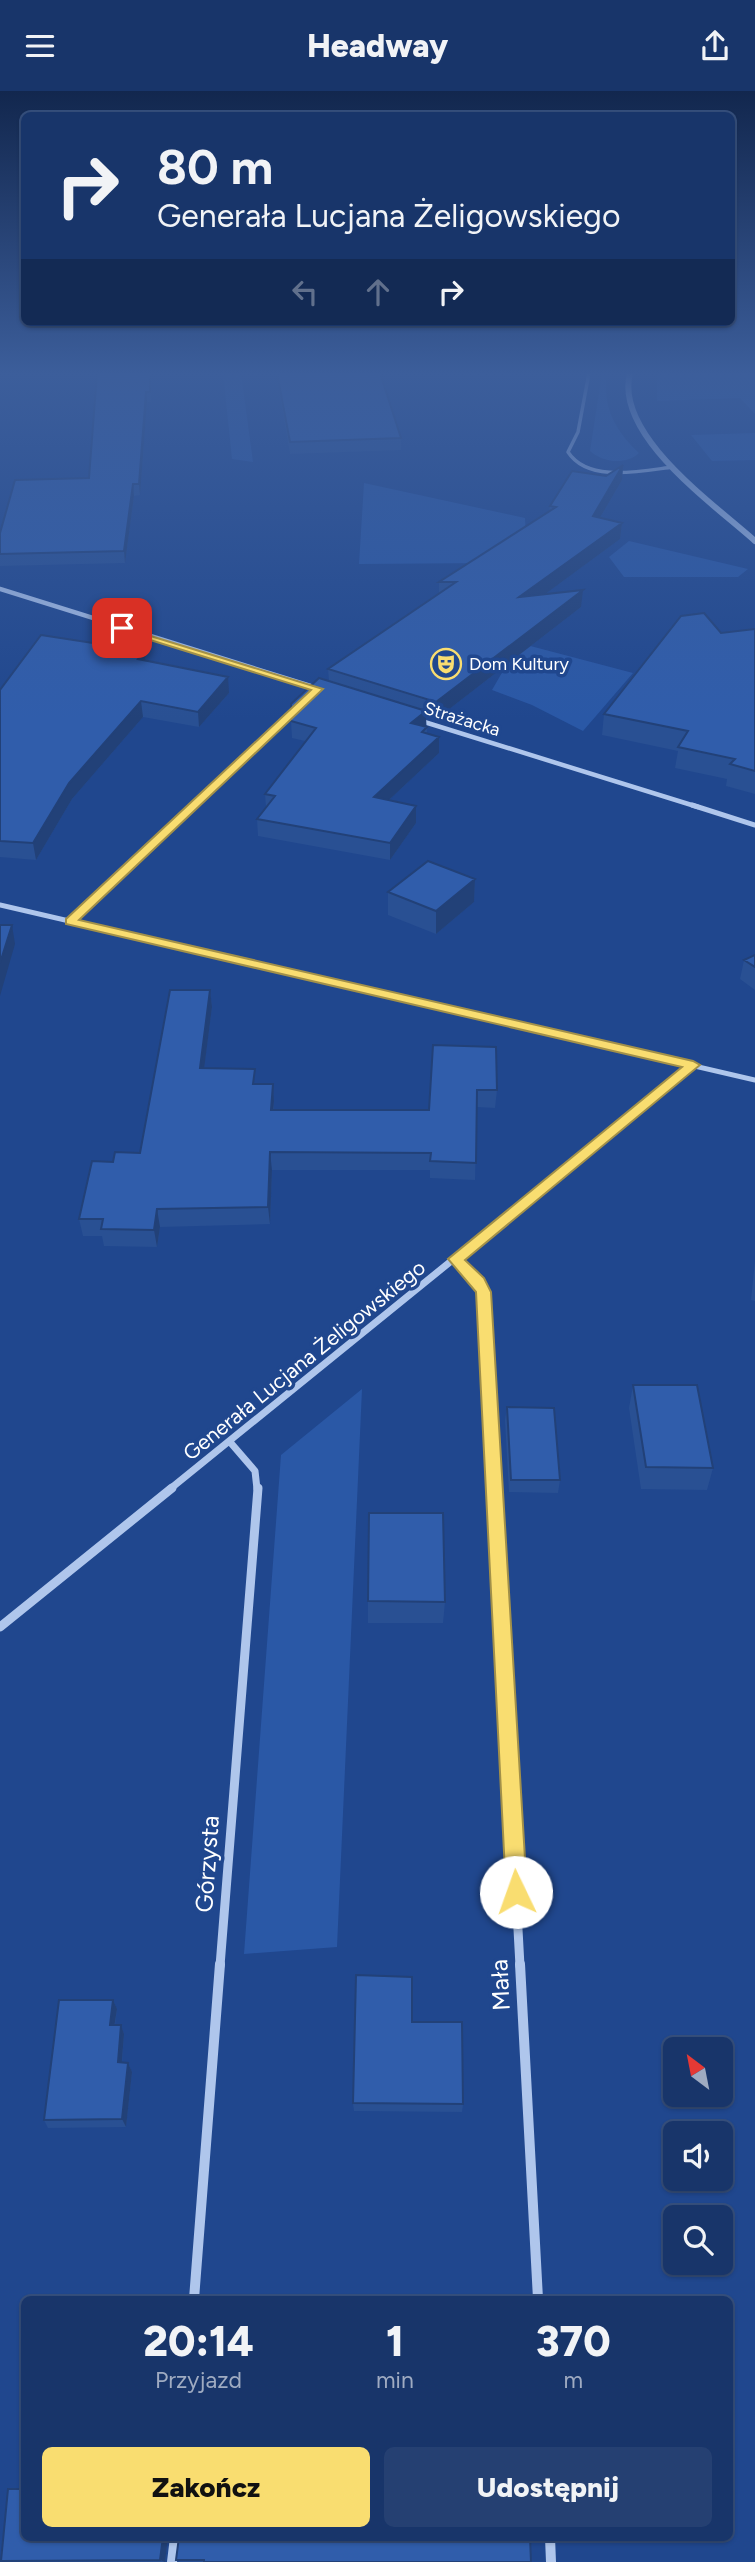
<!DOCTYPE html>
<html lang="pl">
<meta charset="utf-8">
<style>
:root{--surface:#18356a;--page:#254072;--text:#f1f3f6;--muted:#9fabc1;--line:#36507e;--accent:#f9dd70}
body{margin:0;font-family:Figtree,sans-serif;background:var(--page);color:var(--text);height:100vh;display:flex;flex-direction:column;font-size:26px;white-space:nowrap}
*{box-sizing:border-box;margin:0}
p{font-size:23px;color:var(--muted)}
.icon{flex:none;width:38px;height:38px;fill:none;stroke:currentColor;stroke-width:2;stroke-linecap:round;stroke-linejoin:round}
.map{position:relative;flex:1;overflow:hidden}
.side{position:absolute;left:21px;top:2205px;width:712px;height:245px;display:flex;flex-direction:column;background:var(--surface);border-radius:10px;box-shadow:0 2px 5px #0004,0 0 0 2px var(--line)}
.side>*{flex:none}
.hud{position:absolute;left:21px;top:21px;width:714px;height:214px;border-radius:10px;box-shadow:0 2px 5px #0004,0 0 0 2px var(--line);background:#18356a;color:var(--text);overflow:hidden}
.needle{width:46px;rotate:328deg}
.tools{position:absolute;left:663px;top:1946px;display:grid;gap:14px}
.tools a{display:grid;place-items:center;width:70px;height:70px;border-radius:10px;background:var(--surface);box-shadow:0 2px 5px #0004,0 0 0 2px var(--line);font-size:35px}
.pin{position:absolute;display:grid;place-items:center;width:60px;height:60px;color:#fff;margin:-30px;border-radius:14px;box-shadow:0 4px 10px #0006}
.me{position:absolute;width:77px;margin:-38px;rotate:357deg;stroke-linejoin:round;filter:drop-shadow(0 0 5px #0008)}
.turn{display:flex;align-items:center;gap:24px;height:147px;padding:0 21px;font-size:32px}
.turn .icon{width:91px;height:91px;stroke-width:2.5}
.turn b{display:block;font-size:49px;line-height:60px}
.lanes{display:flex;align-items:center;height:66px;padding:0 21px;background:#0003;justify-content:center;gap:35px;direction:ltr}
.lanes .off{opacity:.35}
.eta{display:flex;justify-content:space-evenly;align-items:center;height:119px;text-align:center}
.eta b{font-size:42px;font-weight:800;line-height:49px}
.action{display:flex;gap:14px;margin-top:auto;padding:14px 21px}
.action a{flex:1;height:80px;border-radius:10px;background:var(--accent);color:#111;font-size:28px;font-weight:800;line-height:80px;text-align:center}
.action a+a{background:var(--page);color:var(--text)}
header{display:flex;justify-content:space-between;align-items:center;height:91px;padding:0 21px;background:var(--surface);font-size:32px;font-weight:800}
.map>svg:first-child{display:block}
.green{fill:#2a58a6}
.lines{fill:none;stroke-linecap:round;stroke-linejoin:round}
.minor-far5{stroke:#afc6ec;stroke-width:3.5}
.minor-far4{stroke:#afc6ec;stroke-width:4.5}
.minor-far3{stroke:#afc6ec;stroke-width:5}
.minor-far2{stroke:#afc6ec;stroke-width:7}
.minor-far1{stroke:#afc6ec;stroke-width:9}
.minor{stroke:#afc6ec;stroke-width:10}
.tertiary{stroke:#afc6ec;stroke-width:6}
.wall{fill:#295093}
.shaded-wall{fill:#224178}
.building{fill:#305dab;stroke:#224178;stroke-width:2}
.route{fill:#f9dd70;stroke:#a29049;stroke-width:2}
.labels{text-anchor:middle;dominant-baseline:central;stroke-width:7;stroke-linejoin:round;paint-order:stroke}
.far-poi-label{font-size:18px;fill:#fff;stroke:#20478e;text-anchor:start}
.far-street-label{font-size:18px;fill:#fff;stroke:#20478e}
.street-label{font-size:21px;fill:#fff;stroke:#20478e}
.near-street-label{font-size:24px;fill:#fff;stroke:#20478e}
</style>
<header><svg class="icon" aria-label="menu" viewBox="0 0 24 24"><path d="M4 6h16M4 12h16M4 18h16"/></svg>Headway<svg class="icon" aria-label="share" viewBox="0 0 24 24"><path d="M12 15V3M7 8l5-5 5 5M5 13v7h14v-7"/></svg></header>
<div class="map">
<svg width="755" height="2471" viewBox="0 0 755 2471">
<rect width="100%" height="100%" fill="#20478e"/>
<path class="green" d="M223,282H241L253,371L232,368Z
M602,282H607C602,316 615,339 639,362C627,374 603,372 590,360Z
M657,282H755V323L740,307L657,310Z
M755,342V369L712,370L691,344Z
M364,392L525,427L526,450L491,472L359,473Z
M629,450L748,478L738,486H624L609,466Z
M519,552L633,582L583,640L532,614L492,599Z
M362,1298L337,1856L244,1863L281,1364Z"/>
<g class="lines">
<path class="minor-far5" d="M589,282L578,341L568,361C588,392 641,380 673,376"/>
<path class="minor-far4" d="M0,498L317,597
M418,629L698,716
M192,716L297,618"/>
<path class="minor-far3" d="M692,714L755,734
M0,814L755,989
M70,831L194,714
M638,1019L693,974"/>
<path class="minor-far2" d="M456,1169L479,1191L483,1201L494,1398
M230,1351L255,1380L257,1398
M170,1398L640,1017"/>
<path class="minor-far1" d="M494,1397L520,1875
M0,1536L172,1397
M220,1875L258,1397"/>
<path class="minor" d="M520,1873L538,2208
M194,2208L220,1873
M550,2446L551,2471
M172,2471L175,2446"/>
<path class="tertiary" d="M630,282C614,344 714,413 755,450"/>
</g>
<path class="wall" d="M97,282H150L151,311H147L140,404L134,405L125,472L0,475V442L89,387Z
M276,282H380L401,347V359L290,363Z
M458,282H518V283L460,285Z
M623,374L622,389L600,427L622,432L620,448L545,503L581,516L435,629L426,626L427,642L439,662L389,709L416,732L390,769L258,745L257,728L266,716L265,703L305,650L292,647L291,630L329,590L328,578L439,503V491L549,421L550,415L606,385Z
M755,538V703L726,695L727,688L675,677L678,660L602,644L604,623L721,542Z
M145,560L146,570L229,602L199,636L143,626L72,708L36,769L0,766V599Z
M475,788L474,811L436,843L388,824V801Z
M755,864V899L740,888L744,869Z
M210,899L212,916L204,977L256,993H273L274,1010V1019H429L433,954L497,999L495,1017L477,1016L475,1089L430,1087V1079H272L270,1133L160,1136L157,1156L104,1155L102,1145H83L79,1128L113,1071L140,1062Z
M755,1170V1210L751,1209Z
M633,1294L713,1377L707,1399L641,1398L629,1317Z
M507,1316L560,1389L558,1402L509,1401L505,1329Z
M368,1510L445,1511L443,1532H368Z
M113,1909L117,1918L115,1934H121L124,1943L122,1972H128L132,1981L126,2036L48,2037L44,2029Z
M412,1931L463,2013L462,2021L354,2020L353,2012Z
M168,2446L165,2471H5L1,2470Z
M176,2469L531,2471H179Z"/>
<path class="shaded-wall" d="M146,301L147,311L140,404L139,393Z
M623,374L622,389L591,442L593,425Z
M133,393L134,405L125,472L124,460Z
M622,432L620,448L518,523L519,506Z
M583,499L581,516L435,629L436,611Z
M145,560L146,575L138,568Z
M228,586L229,602L199,636L198,621Z
M141,610L143,626L72,708L36,769L33,752L69,692Z
M426,620V636L411,632Z
M439,646V662L374,723V706Z
M416,715V732L390,769V752Z
M475,788L474,811L436,843V820Z
M12,834L15,853L0,905V872Z
M210,899L212,916L202,994L200,977Z
M273,993L274,1010L272,1036L271,1019Z
M270,1061L272,1079L270,1133L268,1116Z
M157,1118L160,1136L157,1156L154,1139Z
M113,1909L117,1918L113,1943L110,1934Z
M121,1934L124,1943L121,1980L118,1971Z
M128,1972L132,1981L126,2036L122,2028Z
M163,2446H168L165,2471L160,2469Z"/>
<path class="building" d="M97,282H150V301H146L139,393H133L124,460L0,463V442L15,389L89,387Z
M277,282H380L401,347L290,351Z
M623,374L593,425L622,432L519,506L583,499L436,611L328,578L456,491H439L556,416L550,415L572,380L606,385Z
M704,522L721,542L755,538V680L730,673L735,668L678,656L688,640L604,623L681,525Z
M41,544L145,560L138,568L228,586L198,621L141,610L69,692L33,752L0,750V599Z
M319,587L426,620L411,632L427,636L422,641L439,646L374,706L416,715L390,752L257,728L275,705L265,703L316,637L291,630V613Z
M428,770L475,788L436,820L388,801Z
M0,834H12L0,872Z
M755,864V876L744,869Z
M170,899H210L200,977L255,978L253,993H273L271,1019H429L433,954L496,956L497,999H477L476,1072L430,1070L431,1062L270,1061L268,1116L157,1118L154,1139L101,1138L103,1128H79L92,1070L113,1071L115,1061L140,1062Z
M633,1294H697L713,1377L646,1376Z
M507,1316L554,1317L560,1389H511Z
M369,1422H443L445,1511L368,1510Z
M356,1884L412,1886V1931H462L463,2013L353,2012Z
M59,1909H113L110,1934H121L118,1971L128,1972L122,2028L44,2029Z
M8,2398H24V2446H163L160,2469L1,2470Z
M179,2446H530L531,2471H204V2469H176Z"/>
<linearGradient id="sky" x2="0" y2="1"><stop stop-color="#12274e"/><stop offset="0.45" stop-color="#3c5e9b"/><stop offset="1" stop-color="#3c5e9b" stop-opacity="0"/></linearGradient>
<rect width="755" height="628" fill="url(#sky)"/>
<path class="route" d="M118,535L323,598L79,829L693,970L700,974L465,1169L484,1187L491,1201L527,1801L524,1808L516,1811L509,1808L506,1801L476,1201L448,1168L682,976L66,833V828L311,599L118,539Z"/>
<defs>
<g id="theatre-ring" transform="scale(1.575)"><circle r="9.5" fill="#20478e" stroke="#f9dd70" stroke-width="1.5"/><path d="M-5-5.5Q0-4 5-5.5V0Q5 5 0 6Q-5 5-5 0ZM-3.3-2.5H-1v1.5H-3.3ZM1-2.5H3.3v1.5H1ZM-2.8 1Q0 5.5 2.8 1Z" fill="#f9dd70"/></g>
</defs>
<g fill-rule="evenodd">
<use href="#theatre-ring" x="446" y="573"/>
</g>
<g class="labels">
<g class="far-poi-label">
<text x="469" y="573">Dom Kultury</text>
</g>
<g class="far-street-label">
<text transform="translate(462 628) rotate(17)">Strażacka</text>
</g>
<g class="street-label">
<text transform="translate(304 1269) rotate(-39)">Generała Lucjana Żeligowskiego</text>
</g>
<g class="near-street-label">
<text transform="translate(207 1773) rotate(-86)">Górzysta</text>
<text transform="translate(500 1894) rotate(-93)">Mała</text>
</g>
</g>
</svg>
<div class="tools">
<a><svg class="needle" viewBox="-14 -14 28 28"><path d="M0-13l5 13h-10z" fill="#e53935"/><path d="M0 13l5-13h-10z" fill="#9fabc1"/></svg></a>
<a><svg class="icon" aria-label="sound" viewBox="0 0 24 24"><path d="M4 9h4l5-4v14l-5-4H4zM17 9q2 3 0 6"/></svg></a>
<a><svg class="icon" aria-label="search" viewBox="0 0 24 24"><circle cx="10" cy="10" r="6"/><path d="M15 15l6 6"/></svg></a>
</div>
<div class="pin" style="left:122px;top:537px;background:#d93025"><svg class="icon" aria-label="arrive" viewBox="0 0 24 24"><path d="M6 21V4h12l-3 4 3 4H6"/></svg></div>
<svg class="me" style="left:516px;top:1801px" viewBox="-20 -20 40 40"><circle r="19" fill="#fff"/><path d="M0-13L10 11 0 6-10 11z" fill="#f9dd70"/></svg>
<div class="hud">
<div class="turn"><svg class="icon" aria-label="right" viewBox="0 0 24 24"><path d="M7 20v-9h11M14 6l5 5-5 5"/></svg><div><b>80 m</b>Generała Lucjana Żeligowskiego</div></div>
<div class="lanes"><svg class="icon off" aria-label="left" viewBox="0 0 24 24"><path d="M17 20v-9H6M10 6l-5 5 5 5"/></svg><svg class="icon off" aria-label="ahead" viewBox="0 0 24 24"><path d="M12 20V5M6 11l6-6 6 6"/></svg><svg class="icon" aria-label="right" viewBox="0 0 24 24"><path d="M7 20v-9h11M14 6l5 5-5 5"/></svg></div>
</div>
<section class="side">
<div class="eta">
<div><b>20:14</b><p>Przyjazd</p></div>
<div><b>1</b><p>min</p></div>
<div><b>370</b><p>m</p></div>
</div>
<div class="action"><a>Zakończ</a><a>Udostępnij</a></div>
</section>
</div>
